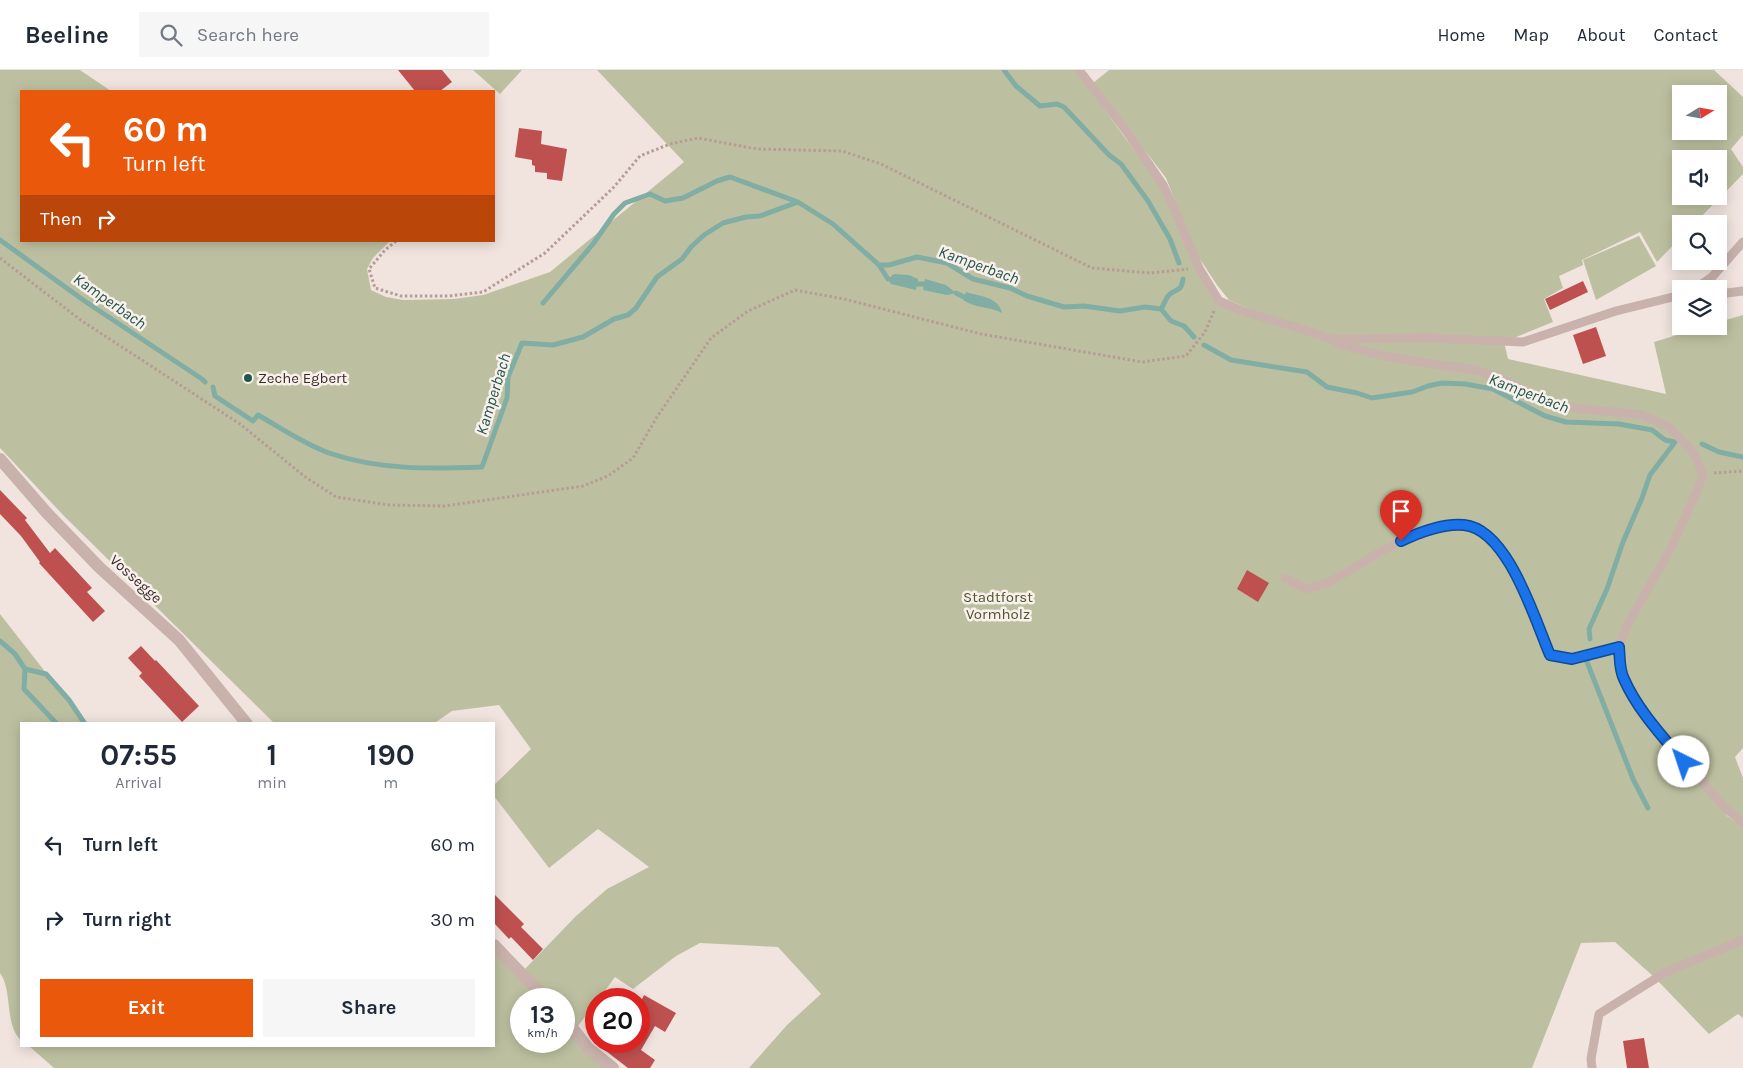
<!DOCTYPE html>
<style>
:root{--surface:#fff;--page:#f6f6f7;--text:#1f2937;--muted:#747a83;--line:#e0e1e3;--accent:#ea580c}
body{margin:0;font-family:Karla,sans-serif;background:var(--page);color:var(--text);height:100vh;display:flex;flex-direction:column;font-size:19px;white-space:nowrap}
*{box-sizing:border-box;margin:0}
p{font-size:16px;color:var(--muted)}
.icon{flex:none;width:28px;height:28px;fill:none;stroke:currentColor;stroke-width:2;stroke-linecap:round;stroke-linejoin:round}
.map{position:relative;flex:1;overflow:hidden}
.side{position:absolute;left:20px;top:652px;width:475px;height:325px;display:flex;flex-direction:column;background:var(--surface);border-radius:0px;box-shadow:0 2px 12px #0003}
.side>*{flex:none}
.hud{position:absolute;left:20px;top:20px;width:475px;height:152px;border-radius:0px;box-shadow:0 2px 12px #0003;background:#ea580c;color:#fff;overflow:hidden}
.needle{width:32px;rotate:79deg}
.fabs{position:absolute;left:1672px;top:15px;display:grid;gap:10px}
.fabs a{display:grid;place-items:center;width:55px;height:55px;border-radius:0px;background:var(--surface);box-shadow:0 2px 12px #0003;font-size:25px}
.speed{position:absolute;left:510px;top:918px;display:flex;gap:10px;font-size:25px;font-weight:700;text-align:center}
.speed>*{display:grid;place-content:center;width:65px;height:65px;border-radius:50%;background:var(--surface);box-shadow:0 2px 12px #0003;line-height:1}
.speed small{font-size:12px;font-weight:400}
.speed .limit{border:8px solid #d22;background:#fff;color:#111}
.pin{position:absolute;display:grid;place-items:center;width:42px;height:42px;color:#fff;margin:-51px -21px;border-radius:50% 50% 50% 0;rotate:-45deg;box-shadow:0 0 5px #0007}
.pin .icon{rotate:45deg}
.me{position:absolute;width:55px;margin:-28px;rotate:319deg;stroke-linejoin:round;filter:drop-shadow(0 0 4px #0008)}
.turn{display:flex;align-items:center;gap:18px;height:105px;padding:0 20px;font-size:22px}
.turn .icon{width:65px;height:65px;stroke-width:2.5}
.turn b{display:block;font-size:35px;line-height:42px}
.then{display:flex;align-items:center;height:48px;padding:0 20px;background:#0003;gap:10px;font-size:19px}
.eta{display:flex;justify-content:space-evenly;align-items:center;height:85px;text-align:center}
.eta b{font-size:30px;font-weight:700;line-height:35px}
.action{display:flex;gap:10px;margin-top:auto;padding:10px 20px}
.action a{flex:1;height:58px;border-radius:0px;background:var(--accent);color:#fff;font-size:20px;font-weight:700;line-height:58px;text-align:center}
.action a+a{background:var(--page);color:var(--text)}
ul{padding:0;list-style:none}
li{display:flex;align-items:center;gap:15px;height:75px;padding:0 20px}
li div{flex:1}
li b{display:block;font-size:19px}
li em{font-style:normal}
header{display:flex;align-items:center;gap:30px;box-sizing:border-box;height:70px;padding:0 25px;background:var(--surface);border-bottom:1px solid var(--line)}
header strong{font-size:24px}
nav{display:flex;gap:28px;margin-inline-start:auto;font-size:18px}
.search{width:350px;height:45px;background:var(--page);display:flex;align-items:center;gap:12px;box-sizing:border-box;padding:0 18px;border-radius:0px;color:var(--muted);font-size:19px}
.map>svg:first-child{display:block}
.green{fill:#bdc0a0;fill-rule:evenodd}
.water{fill:#80ada4}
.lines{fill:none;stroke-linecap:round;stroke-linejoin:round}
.stream{stroke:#80ada4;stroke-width:5}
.building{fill:#be5150}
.path{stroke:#b59c96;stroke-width:3;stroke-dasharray:2.5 2.5;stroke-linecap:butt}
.lane{stroke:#c9b2ac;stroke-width:9}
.street{stroke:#c9b2ac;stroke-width:12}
.route-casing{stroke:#114b97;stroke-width:12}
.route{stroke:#1a73e8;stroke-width:9}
.poi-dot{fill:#22564d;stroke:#f9f0eb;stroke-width:2}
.labels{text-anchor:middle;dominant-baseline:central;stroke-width:5;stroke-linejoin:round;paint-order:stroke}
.poi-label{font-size:15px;fill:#372b2a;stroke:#f9f0eb;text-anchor:start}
.street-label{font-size:15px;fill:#372b2a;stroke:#f9f0eb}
.park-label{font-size:15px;fill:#4f542f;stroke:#f9f0eb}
.water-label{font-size:16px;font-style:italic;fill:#22564d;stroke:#f9f0eb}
</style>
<header>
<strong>Beeline</strong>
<div class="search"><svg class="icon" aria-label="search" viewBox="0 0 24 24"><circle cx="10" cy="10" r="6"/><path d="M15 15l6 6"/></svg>Search here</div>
<nav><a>Home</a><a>Map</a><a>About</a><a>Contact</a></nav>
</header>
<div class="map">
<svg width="1743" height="998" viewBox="0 0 1743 998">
<rect width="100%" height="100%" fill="#f1e4df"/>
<path class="green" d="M0,0H80L111,21H21V171H390L373,188L367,199L371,220L386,227L403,230L454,229L483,225L550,202L684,92L597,0H1075L1160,115L1218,234L1257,242L1229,230L1217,215L1196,183L1166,108L1093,13L1109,0H1714L1743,27V65L1731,79L1743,97V104L1694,154H1681V167L1657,192L1640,162L1582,190L1583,195L1559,206L1563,218L1544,229L1553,252L1504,272L1508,289L1666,324L1654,272L1706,256H1719V252L1743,245V678L1735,687L1743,708V747L1734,742L1687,699L1727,746L1743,756V866L1654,907L1615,872L1581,873L1532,998H749L787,955L821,924L778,877L700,873L676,886L633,919L615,907L599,929H596V932L578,956L564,940V929H552L524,900L576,846L607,819L649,797L598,759L549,798L494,726V715L531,679L499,635L452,641L433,654H275L64,446L0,378ZM1681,24H1719V61H1681ZM1681,89H1719V126H1681Z
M473,0H522L500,24Z
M1639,166L1656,196L1596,230L1583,190Z
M0,544L86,654H21V970C4,955 13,920 0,903Z
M1743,873V948L1738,944L1709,964L1657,910Z
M494,882L539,929H521V971H564V956L606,998H54L29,976H494Z"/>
<path class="water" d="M894,204L909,205L918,209L916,220L891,214L888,209Z
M925,209L946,215L956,223L947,225L923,220Z
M966,222C979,226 999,227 1002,243C989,236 976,239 963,230Z"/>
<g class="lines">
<path class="stream" d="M1004,0L1016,16L1040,36L1057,34L1064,37L1109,85L1121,94L1148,131L1170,169L1179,193
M0,170L86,232L202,309L205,312
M879,195L888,209
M917,214H924
M956,223L964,227
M543,233L593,174L614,144L625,133L650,124L665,131L683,128L717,111L730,107L798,132
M1161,239C1164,235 1166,227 1170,224C1178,218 1181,222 1183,209
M1204,275L1231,290L1307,302L1327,317L1357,323L1372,328L1412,322L1428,316L1442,313L1465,314L1493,319L1545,346L1566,352L1619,354L1652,360L1665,370L1675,372L1650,405L1642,428L1623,472L1607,519L1589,559L1590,569
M213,317L215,326L253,351L258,345C281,358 304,374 329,383C378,400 431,399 482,397L507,328L508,307L522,273L553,275L583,267L614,249L628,245L636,238L657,207L682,189L691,177L704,165L723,153L746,147L760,146L798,132L833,154L879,195H889L917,187L947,193L973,209L1010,218L1027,226L1064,237L1084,236L1120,241L1145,237L1161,239L1171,251L1184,256L1194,267
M1702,374L1719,382L1743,387
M0,571L15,584L25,599L24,619L57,654
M1587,592L1633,709L1648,738
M25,599L46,604L69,630L85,654"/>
</g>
<path class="building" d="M398,0H442L452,12L440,21H415Z
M519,58L542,61L541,74L567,79L562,111L547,109V103L535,102V96L532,95V90L515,87Z
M1583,211L1588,222L1550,240L1545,229Z
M1596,257L1606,286L1583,294L1573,265Z
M0,420L27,448L25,450L50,483L55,478L92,518L87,522L105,541L93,552L39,493L40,492L21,466L0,444Z
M1247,500L1269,513L1258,532L1237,519Z
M141,576L155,591L156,590L199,636L182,652L139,606L142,603L128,588Z
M494,824L524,854L521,857L543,879L533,890L511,867L509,869L494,853Z
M644,925L676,943L665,962L655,956L641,980L655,990L650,998H628L593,971H639V935Z
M1644,968L1649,998H1627L1623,971Z"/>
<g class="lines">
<path class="path" d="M396,171L385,180L369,199L375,218L401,226H449L483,222L545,183L614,117L640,86L670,74L698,68L757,79L842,81L881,94L1092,198L1150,203L1188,199
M0,188L82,251L240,354L304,406L336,427L389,435L445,436L583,416L608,406L633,388L657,347L711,268L748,241L795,220L844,229L981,264L1142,292L1186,286L1205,262L1214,241
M1714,403L1743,401"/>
<path class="lane" d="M1079,0L1127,62L1163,115L1174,138L1199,198L1219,231L1243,241L1333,269L1340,274L1384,286L1480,301L1504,310L1556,336L1642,345L1669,357L1693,382L1703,404L1697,421L1670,480L1626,557L1619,577L1620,595L1623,608L1640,637L1662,666L1726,739L1743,752
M1695,219L1712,207L1743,172
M1719,224L1743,221
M1333,269L1429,268L1523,272L1616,241L1681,225
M1285,508L1306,519L1330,512L1385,479L1418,464L1434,459L1465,455L1479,460L1501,478L1513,497L1550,585L1572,589L1619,577
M1592,998L1591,989L1599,944L1666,902L1743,870"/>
<path class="street" d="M0,389L46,442L99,497L179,570L247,654
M494,875L546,929
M564,947L588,978L613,998"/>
</g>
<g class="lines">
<g class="route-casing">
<path id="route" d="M1401,471C1420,462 1443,453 1464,455C1508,459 1535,550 1550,585L1572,589L1619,577C1620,588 1619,599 1624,609C1637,639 1662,666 1684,692"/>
</g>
<use href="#route" class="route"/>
</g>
<circle class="poi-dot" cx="248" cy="308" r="5"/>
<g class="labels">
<g class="poi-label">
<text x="258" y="308">Zeche Egbert</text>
</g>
<g class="street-label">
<text transform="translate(136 509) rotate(42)">Vossegge</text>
</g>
<g class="park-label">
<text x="998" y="527">Stadtforst<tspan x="998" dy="17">Vormholz</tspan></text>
</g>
<g class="water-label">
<text transform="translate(979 195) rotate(20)">Kamperbach</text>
<text transform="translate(110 231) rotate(35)">Kamperbach</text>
<text transform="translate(1529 323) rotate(21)">Kamperbach</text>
<text transform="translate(493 324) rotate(-73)">Kamperbach</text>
</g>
</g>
</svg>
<div class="fabs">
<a><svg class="needle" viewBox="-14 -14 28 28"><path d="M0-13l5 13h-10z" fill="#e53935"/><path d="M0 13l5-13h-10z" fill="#747a83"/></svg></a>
<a><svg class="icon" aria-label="sound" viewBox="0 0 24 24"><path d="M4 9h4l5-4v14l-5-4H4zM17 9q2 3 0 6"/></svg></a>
<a><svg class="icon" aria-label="search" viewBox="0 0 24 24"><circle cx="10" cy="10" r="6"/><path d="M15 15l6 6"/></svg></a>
<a><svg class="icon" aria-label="layers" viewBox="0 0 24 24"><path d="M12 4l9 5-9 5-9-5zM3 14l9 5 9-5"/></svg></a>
</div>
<div class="speed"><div>13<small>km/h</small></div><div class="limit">20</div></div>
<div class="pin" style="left:1401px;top:471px;background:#d93025"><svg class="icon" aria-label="arrive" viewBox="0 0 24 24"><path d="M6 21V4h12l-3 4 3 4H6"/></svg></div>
<svg class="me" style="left:1684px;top:692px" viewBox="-20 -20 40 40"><circle r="19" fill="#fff"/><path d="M0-13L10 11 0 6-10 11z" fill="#1a73e8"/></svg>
<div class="hud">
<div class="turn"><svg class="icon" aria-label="left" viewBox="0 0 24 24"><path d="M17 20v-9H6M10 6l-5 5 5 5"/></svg><div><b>60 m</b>Turn left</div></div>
<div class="then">Then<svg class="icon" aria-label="right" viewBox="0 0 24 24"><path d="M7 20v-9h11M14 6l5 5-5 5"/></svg></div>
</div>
<section class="side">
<div class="eta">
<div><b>07:55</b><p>Arrival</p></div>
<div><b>1</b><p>min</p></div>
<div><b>190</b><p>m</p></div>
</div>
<ul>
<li><svg class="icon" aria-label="left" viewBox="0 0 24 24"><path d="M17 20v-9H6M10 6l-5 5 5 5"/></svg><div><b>Turn left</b></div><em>60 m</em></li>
<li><svg class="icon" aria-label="right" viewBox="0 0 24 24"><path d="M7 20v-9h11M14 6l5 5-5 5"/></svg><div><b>Turn right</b></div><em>30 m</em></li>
</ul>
<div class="action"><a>Exit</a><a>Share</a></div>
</section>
</div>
